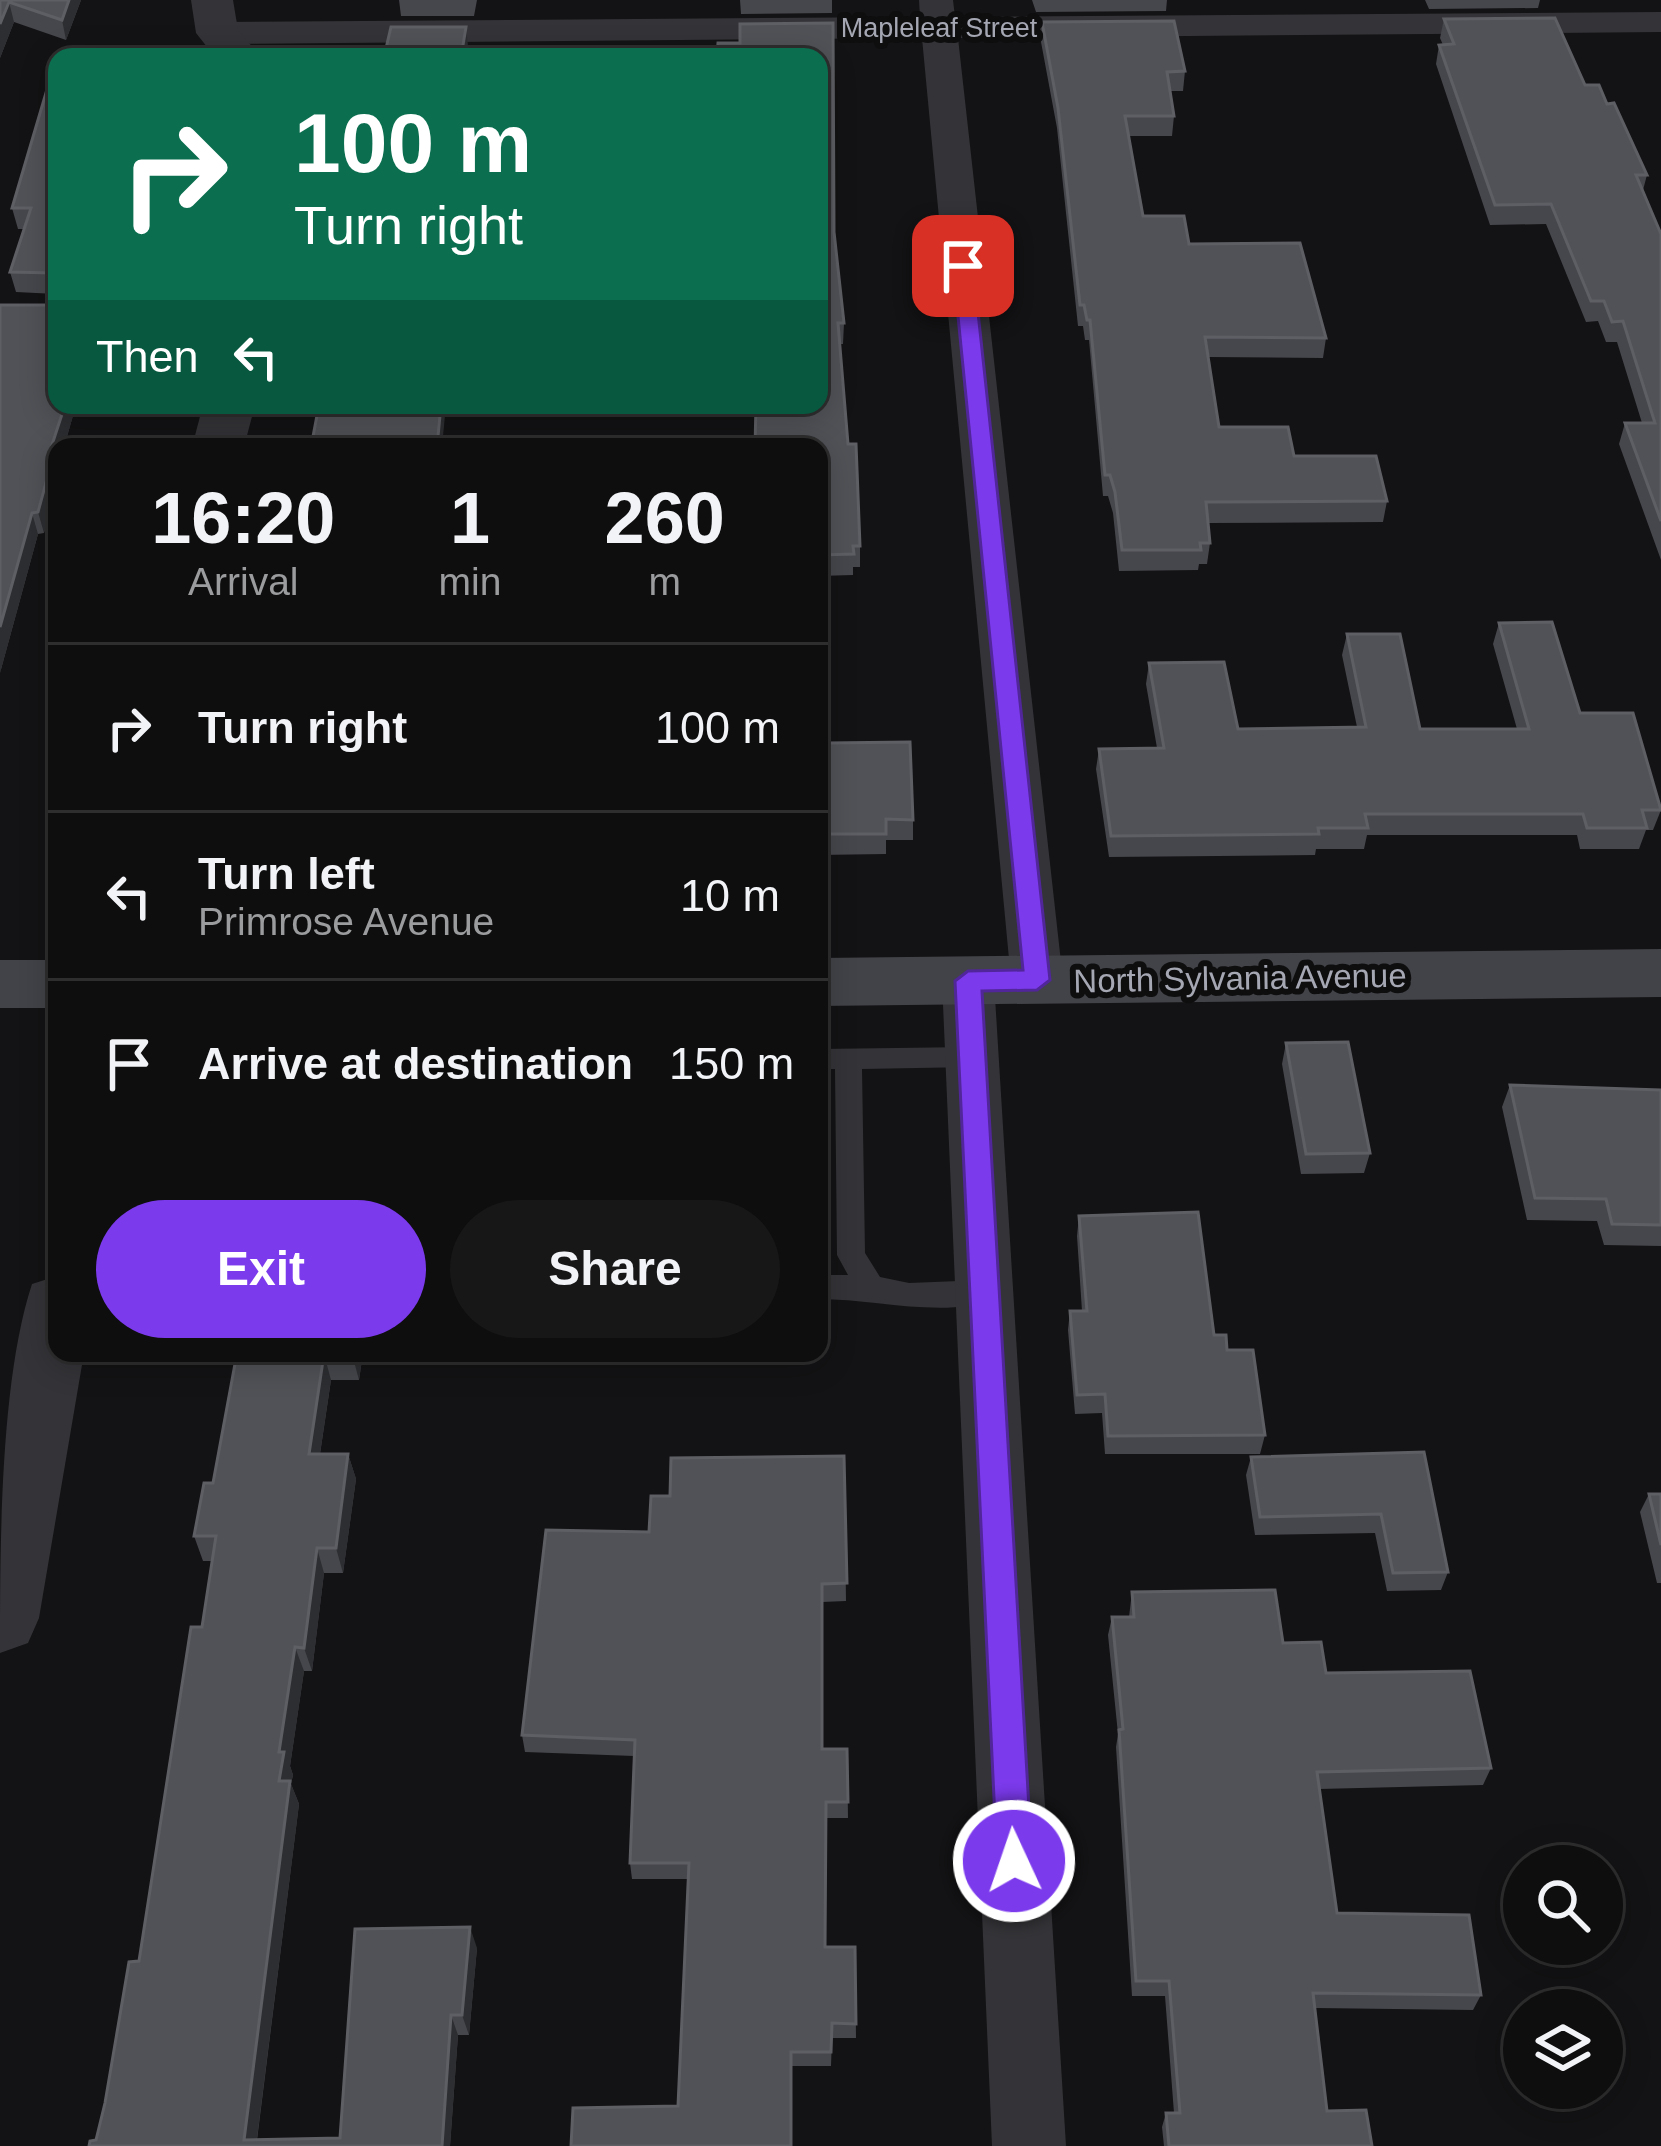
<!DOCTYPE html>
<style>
:root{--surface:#0e0e0f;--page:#171718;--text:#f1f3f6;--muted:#9b9c9e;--line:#2e2e2f;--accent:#7c3aed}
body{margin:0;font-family:Arial,sans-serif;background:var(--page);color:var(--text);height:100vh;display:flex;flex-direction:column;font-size:45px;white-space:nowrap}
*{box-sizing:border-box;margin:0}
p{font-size:39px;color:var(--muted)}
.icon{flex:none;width:66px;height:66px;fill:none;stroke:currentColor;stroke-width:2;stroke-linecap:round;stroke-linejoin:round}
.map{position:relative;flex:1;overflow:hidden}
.side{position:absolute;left:48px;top:438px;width:780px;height:924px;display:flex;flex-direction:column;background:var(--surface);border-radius:24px;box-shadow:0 6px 30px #0003,0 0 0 3px var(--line)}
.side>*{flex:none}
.top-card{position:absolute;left:48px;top:48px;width:780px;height:366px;border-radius:24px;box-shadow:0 6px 30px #0003,0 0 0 3px var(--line);background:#0b6e4f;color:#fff;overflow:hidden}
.tools{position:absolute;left:1503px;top:1845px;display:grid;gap:24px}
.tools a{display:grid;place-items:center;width:120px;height:120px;border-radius:50%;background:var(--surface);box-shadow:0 6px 30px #0003,0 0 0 3px var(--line);font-size:60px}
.pin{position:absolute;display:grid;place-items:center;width:102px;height:102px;color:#fff;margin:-51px;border-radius:24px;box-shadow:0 6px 18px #0006}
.me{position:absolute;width:132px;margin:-66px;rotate:357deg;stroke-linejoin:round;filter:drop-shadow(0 0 9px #0008)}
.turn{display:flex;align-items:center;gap:42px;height:252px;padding:0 48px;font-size:54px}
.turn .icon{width:156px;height:156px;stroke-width:2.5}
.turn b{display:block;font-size:84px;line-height:102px}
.then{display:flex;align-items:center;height:114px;padding:0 48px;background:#0003;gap:24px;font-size:45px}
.eta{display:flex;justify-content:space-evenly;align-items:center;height:204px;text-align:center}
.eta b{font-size:72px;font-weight:600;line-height:84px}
.cta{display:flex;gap:24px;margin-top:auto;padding:24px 48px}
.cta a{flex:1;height:138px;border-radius:72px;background:var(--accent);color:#fff;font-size:48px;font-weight:600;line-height:138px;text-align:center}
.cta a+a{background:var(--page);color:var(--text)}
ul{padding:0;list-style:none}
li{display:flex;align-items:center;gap:36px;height:168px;padding:0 48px;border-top:3px solid var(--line)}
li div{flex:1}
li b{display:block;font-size:45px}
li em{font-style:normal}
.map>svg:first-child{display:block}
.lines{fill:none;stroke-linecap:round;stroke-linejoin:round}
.service{fill:#343438;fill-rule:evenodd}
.minor{fill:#343438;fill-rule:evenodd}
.tertiary{fill:#343438;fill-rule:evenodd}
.secondary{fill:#424348;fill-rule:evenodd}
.wall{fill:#46474c}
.shaded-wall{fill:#2d2e31}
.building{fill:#505257;stroke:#5e5f65;stroke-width:3}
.route{fill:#7c3aed;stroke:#51269a;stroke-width:3}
.labels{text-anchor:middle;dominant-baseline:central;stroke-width:12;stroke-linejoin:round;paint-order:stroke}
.far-street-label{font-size:27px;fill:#a5a7b3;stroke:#0e0e0f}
.street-label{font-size:33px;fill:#a5a7b3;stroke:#0e0e0f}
</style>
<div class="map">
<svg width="1661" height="2146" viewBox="0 0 1661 2146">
<rect width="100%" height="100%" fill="#131214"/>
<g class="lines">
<path class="service" d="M972,1047L985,1057L972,1067L862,1069L865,1253L880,1277L909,1283L984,1280L994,1284L998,1292L994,1300C943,1318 873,1299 819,1299V1275H848L837,1255L835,1069H819V1049Z"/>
<path class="minor" d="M919,0H953L955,17L1661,12V32L958,38L1063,980L1055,994L1037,999L1019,994L1011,980L922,38L217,44L205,40L199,33L205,26L217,22L920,17Z
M968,962L987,967L994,981L1066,2146H992L942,981L949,967Z"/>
<path class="tertiary" d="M191,0H233L238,30L261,57H215L196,33Z
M203,405H255L244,447H192Z
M57,1276V1353H84L39,1618L28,1643L0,1653C0,1546 0,1381 32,1284Z"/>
<path class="secondary" d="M1661,949V997L819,1006V958Z
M0,960H57V1008H0Z"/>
</g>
<path class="wall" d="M0,0H81L66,40L14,22L0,58Z
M328,0H477L474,16H401L399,0Z
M740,0H832V13L741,14Z
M1032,0H1167L1166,11L1036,12Z
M1425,0H1540L1538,8L1429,9Z
M1444,19L1585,85L1607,104L1647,175L1643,190L1661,234V560L1619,444L1625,423H1642L1617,342H1606L1598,321L1586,322L1546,224L1490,225L1436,64L1439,45H1443L1440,38Z
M1042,22L1185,71L1183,91H1170L1174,116L1172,136H1129L1143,216L1189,244L1326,338L1323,358L1208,357L1219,427L1294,456L1387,501L1383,522L1208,523L1210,543L1207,564H1199L1198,570L1119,571L1113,513L1108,496H1103L1089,340H1085L1083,326H1078L1057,128L1041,42Z
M57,59V405H76L64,447H57V486L44,533L38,534L0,673L51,305L56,300V294L16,292L10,272L24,229H18L12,208Z
M834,232L844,323L843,344H839L848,444L860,546V567H853V575L819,576V405Z
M1499,623L1580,713L1661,810L1653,830H1646L1639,849H1580L1577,835H1367L1364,849H1316L1315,855L1109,857L1096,769L1099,749L1157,748L1146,684L1149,663L1238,729L1357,727L1342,655L1347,634L1420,729H1517L1493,644Z
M819,755L913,820V840H886V854L819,855Z
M1286,1043L1370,1153L1364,1173L1301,1174L1282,1064Z
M1510,1085L1661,1090V1246L1604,1245L1597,1221L1527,1220L1502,1107Z
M819,1089L826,1117L822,1248H819Z
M1079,1216L1214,1335L1227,1350L1265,1435L1260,1454H1105L1102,1413L1075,1414L1068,1330L1070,1311H1082L1077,1236Z
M237,1353H363L359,1380H331L320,1454H348L356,1479L343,1573H324L312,1671H304L290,1766L293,1775L291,1784L299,1804L257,2140L340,2138L477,1948L469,2035H458L450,2146L96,2140L139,1961L202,1627L212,1561H203L194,1536L213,1483Z
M1424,1452L1448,1572L1441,1590L1387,1591L1375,1533L1255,1535L1246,1475L1251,1457Z
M844,1456L846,1601L822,1602V1749H847L848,1818H826L825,1947H855L856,2038H832L831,2066H791L678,2106L688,1879H632L630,1863L634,1756L525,1752L522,1735L649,1532Z
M1649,1494H1661V1583H1657L1640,1512Z
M1132,1592L1283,1643L1326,1673L1491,1768L1483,1785L1319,1789L1337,1913L1481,1995L1473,2010L1315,2008L1327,2111L1372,2146H1164L1162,2127L1166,2113H1174L1165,1996H1132L1116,1747L1118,1734L1108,1635L1112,1617H1129Z"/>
<path class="shaded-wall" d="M69,0H81L66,40L62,20Z
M9,2L14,22L0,58V24Z
M466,27L468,46L467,57H461Z
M65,405H76L64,447H57V486L44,533L38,512L48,457Z
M441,405H446L442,447H437Z
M32,513L38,534L0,673V627Z
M352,1353H363L359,1380L352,1354Z
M324,1354L331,1380L316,1480L309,1454Z
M348,1454L356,1479L343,1573L336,1548Z
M317,1548L324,1573L312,1671L304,1648Z
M295,1647L304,1671L290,1766L293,1775L291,1784L299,1804L256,2146L244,2140L279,1781V1752Z
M470,1927L477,1948L469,2035L462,2015Z
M451,2015L458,2035L450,2146H442Z"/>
<path class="building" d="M0,0H69L62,20L9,2L0,24Z
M1555,18L1585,85H1599L1607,104L1614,103L1647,175H1636L1661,234V521L1625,423H1655L1623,321L1612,322L1604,301H1591L1551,204L1495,205L1439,45L1454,44L1444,19Z
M1174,21L1185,71L1167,72L1174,116H1125L1143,216H1184L1189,244L1300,243L1326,338L1205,337L1219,427H1288L1294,456H1376L1387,501L1206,502L1210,543H1200L1201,550H1122L1115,492L1110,475H1105L1090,320H1087L1084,305H1080L1058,108L1042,22Z
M833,23L834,232L844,323H838L848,444H856L860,546H853L854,554L819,555V447H755L756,405H819V57H717L718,43H740V24Z
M391,27H466L461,57H384Z
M56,59L57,405H65L48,457H53L38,512L32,513L0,627V305H51L56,300L55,273L10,272L31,208H12Z
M319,405H441L437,447H311Z
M1552,622L1580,713H1633L1661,810H1642L1647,828H1587L1583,814H1365L1368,828H1318L1319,834L1111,836L1099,749L1164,748L1149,663L1224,662L1238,729L1366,727L1347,634H1400L1420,729H1529L1499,623Z
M910,742L913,820L886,819V834H819V755H829L828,743Z
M1348,1042L1370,1153L1306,1154L1286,1043Z
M1510,1085L1661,1090V1225L1612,1224L1606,1199L1535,1198Z
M819,1089H826L822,1221H819Z
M1198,1212L1214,1335H1226L1227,1350H1253L1265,1435L1108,1436L1105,1394L1077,1395L1070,1311H1087L1079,1216Z
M237,1353H352L324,1354L309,1454H348L336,1548H317L304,1648L295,1647L279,1752H284L279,1781H290L244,2140L340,2138L355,1929L470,1927L462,2015H451L442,2146H89L90,2141L96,2140L105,2103L129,1962L139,1961L191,1627H202L216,1536H194L204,1483H213Z
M1424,1452L1448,1572L1393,1573L1381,1514L1260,1517L1251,1457Z
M844,1456L847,1583L822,1584V1749H847L848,1802H826L825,1947H855L856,2024L832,2023L831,2052H791V2146H571L573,2108L678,2106L689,1863H630L635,1740L522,1735L546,1530L649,1532L651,1496H670L671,1458Z
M1649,1494H1661V1545Z
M1275,1590L1283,1643L1321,1642L1326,1673L1470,1671L1491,1768L1317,1772L1337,1913L1469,1915L1481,1995L1313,1993L1327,2111L1366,2110L1372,2146H1169L1166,2113H1180L1169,1981H1136L1119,1730L1123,1729L1112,1617H1134L1132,1592Z"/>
<path class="route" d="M963,260L973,266L1050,980L1037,990L982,991L1032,1861L1027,1873L1014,1878L1002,1873L997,1861L955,981L968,971L1023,970L953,266Z"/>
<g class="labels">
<g class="far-street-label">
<text x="939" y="28">Mapleleaf Street</text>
</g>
<g class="street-label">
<text transform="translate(1240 978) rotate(-1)">North Sylvania Avenue</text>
</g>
</g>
</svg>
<div class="tools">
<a><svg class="icon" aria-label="search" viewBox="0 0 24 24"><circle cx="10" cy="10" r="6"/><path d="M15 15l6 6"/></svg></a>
<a><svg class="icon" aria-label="layers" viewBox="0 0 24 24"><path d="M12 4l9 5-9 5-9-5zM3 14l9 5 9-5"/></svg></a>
</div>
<div class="pin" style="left:963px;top:266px;background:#d93025"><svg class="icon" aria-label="arrive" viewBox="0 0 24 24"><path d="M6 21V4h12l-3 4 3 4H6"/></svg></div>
<svg class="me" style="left:1014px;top:1861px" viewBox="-20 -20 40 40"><circle r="17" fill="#7c3aed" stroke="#fff" stroke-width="3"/><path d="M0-11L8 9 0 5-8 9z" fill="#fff"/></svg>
<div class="top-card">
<div class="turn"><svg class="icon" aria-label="right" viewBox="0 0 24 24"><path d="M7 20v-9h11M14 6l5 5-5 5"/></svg><div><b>100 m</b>Turn right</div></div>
<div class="then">Then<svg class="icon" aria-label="left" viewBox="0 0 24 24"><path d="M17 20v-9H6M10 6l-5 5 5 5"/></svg></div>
</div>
<section class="side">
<div class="eta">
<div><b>16:20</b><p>Arrival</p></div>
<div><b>1</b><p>min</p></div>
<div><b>260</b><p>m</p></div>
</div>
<ul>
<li><svg class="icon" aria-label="right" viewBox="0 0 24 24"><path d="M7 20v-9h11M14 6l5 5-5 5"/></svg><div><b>Turn right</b></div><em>100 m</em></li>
<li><svg class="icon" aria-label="left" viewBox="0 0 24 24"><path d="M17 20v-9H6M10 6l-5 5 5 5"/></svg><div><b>Turn left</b><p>Primrose Avenue</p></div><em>10 m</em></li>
<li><svg class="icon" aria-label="arrive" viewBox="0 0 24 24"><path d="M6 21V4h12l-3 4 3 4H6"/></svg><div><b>Arrive at destination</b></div><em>150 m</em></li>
</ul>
<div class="cta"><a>Exit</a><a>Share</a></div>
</section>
</div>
